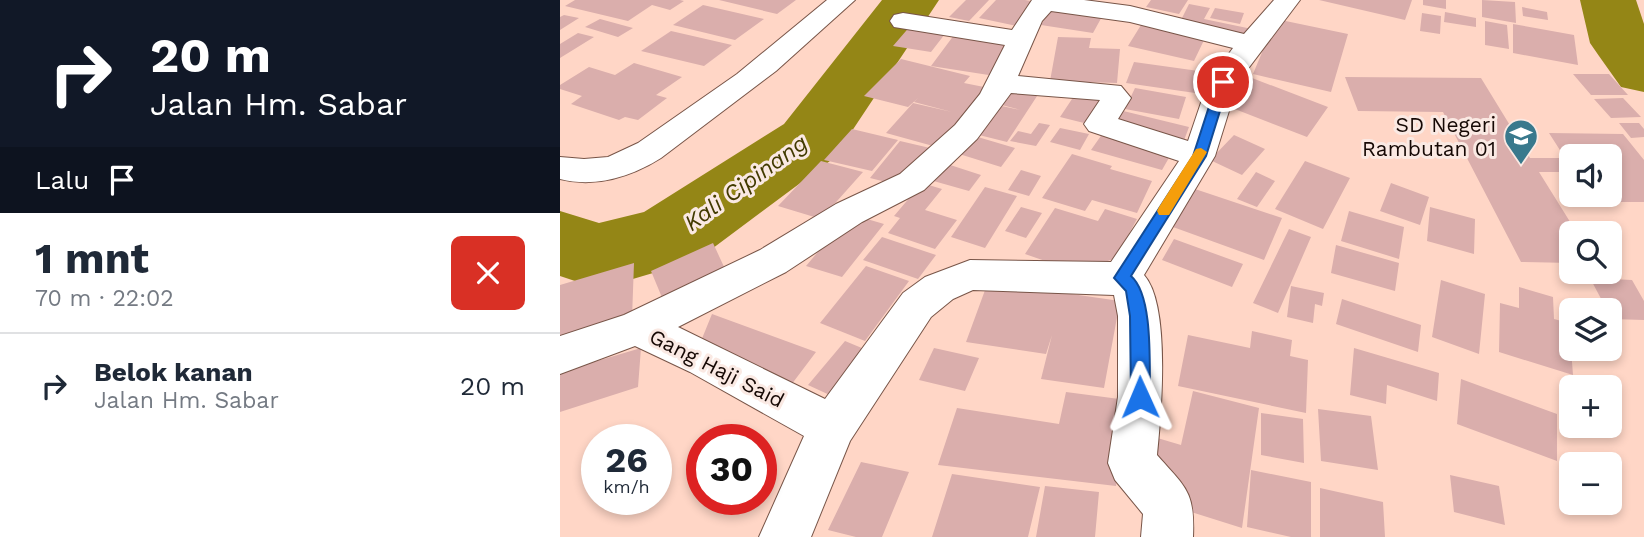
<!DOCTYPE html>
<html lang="id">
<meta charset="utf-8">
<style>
:root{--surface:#fff;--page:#f6f6f7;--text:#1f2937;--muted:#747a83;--line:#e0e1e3}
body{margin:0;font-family:"Work Sans",sans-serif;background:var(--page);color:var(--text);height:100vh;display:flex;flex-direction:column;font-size:26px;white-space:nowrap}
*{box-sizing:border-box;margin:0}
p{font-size:23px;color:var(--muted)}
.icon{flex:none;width:38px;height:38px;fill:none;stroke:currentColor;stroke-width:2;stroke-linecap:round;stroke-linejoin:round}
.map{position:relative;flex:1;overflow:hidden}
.side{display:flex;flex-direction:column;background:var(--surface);width:560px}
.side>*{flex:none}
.hud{background:#111827;color:#fff;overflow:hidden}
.buttons{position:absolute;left:999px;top:144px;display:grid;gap:14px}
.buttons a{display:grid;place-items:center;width:63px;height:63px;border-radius:10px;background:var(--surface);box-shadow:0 4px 10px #0003;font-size:35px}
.speed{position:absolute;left:21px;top:424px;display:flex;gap:14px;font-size:35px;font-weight:700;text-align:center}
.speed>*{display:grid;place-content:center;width:91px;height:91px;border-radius:50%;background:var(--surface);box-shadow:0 4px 10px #0003;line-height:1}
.speed small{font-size:18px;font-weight:400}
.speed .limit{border:10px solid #d22;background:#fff;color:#111}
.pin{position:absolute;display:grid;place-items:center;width:60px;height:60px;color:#fff;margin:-30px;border:4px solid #fff;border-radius:50%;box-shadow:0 2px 7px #0007}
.me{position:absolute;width:77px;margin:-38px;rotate:359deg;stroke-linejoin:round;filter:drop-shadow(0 0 5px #0008)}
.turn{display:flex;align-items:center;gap:24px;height:147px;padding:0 35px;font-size:32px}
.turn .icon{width:91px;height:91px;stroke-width:2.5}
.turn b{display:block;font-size:49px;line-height:60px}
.then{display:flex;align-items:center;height:66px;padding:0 35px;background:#0003;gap:14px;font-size:26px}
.round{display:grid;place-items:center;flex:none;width:74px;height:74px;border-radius:10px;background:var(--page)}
.head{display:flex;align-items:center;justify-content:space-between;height:119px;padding:0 35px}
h1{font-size:42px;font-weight:700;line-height:52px}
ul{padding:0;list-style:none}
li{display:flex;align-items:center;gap:21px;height:105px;padding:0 35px;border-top:2px solid var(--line)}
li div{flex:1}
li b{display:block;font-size:26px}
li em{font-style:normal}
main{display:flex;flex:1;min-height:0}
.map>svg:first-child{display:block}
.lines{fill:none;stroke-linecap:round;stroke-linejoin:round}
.river{fill:#948616;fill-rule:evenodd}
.building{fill:#daaeac}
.minor-casing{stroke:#785548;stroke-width:2}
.minor{fill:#fff;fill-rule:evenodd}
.route{fill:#1a73e8;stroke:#114b97;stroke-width:2}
.slow{fill:#f59e0b}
.labels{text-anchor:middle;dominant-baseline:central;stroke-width:6;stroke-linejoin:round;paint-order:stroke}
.poi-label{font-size:21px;fill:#150804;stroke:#fae9e3;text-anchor:end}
.street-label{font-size:21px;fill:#150804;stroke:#fae9e3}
.water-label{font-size:23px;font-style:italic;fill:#423a00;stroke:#fae9e3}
</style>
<main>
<section class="side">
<div class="hud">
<div class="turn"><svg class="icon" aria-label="right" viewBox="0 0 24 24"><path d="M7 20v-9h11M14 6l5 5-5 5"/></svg><div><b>20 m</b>Jalan Hm. Sabar</div></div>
<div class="then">Lalu<svg class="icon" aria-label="arrive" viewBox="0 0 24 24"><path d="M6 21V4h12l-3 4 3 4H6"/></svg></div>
</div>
<div class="head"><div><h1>1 mnt</h1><p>70 m · 22:02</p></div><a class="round" style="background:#d93025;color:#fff"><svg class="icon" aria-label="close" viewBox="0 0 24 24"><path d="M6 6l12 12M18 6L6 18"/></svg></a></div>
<ul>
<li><svg class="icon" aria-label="right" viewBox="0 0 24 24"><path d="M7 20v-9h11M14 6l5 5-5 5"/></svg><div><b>Belok kanan</b><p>Jalan Hm. Sabar</p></div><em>20 m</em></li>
</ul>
</section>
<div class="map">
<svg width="1084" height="537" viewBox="0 0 1084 537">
<rect width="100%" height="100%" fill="#ffd6c6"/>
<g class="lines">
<path class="river" d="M322,0H379L274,158L137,260L39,289L0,276V211L39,223L84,212L224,124Z
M1020,0H1076L1084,24V92L1061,87L1039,56L1030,43Z"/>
</g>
<path class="building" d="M15,0H120L124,1L110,10L92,5L68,21L5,6Z
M159,0H236L217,14Z
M406,0H429L409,21L389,17Z
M436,0H465L482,3L461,27L419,18Z
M591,0H628L619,14L586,7Z
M759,0H852L845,20Z
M863,0H886V9L863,5Z
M922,0L955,2L956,23L922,17Z
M629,4L650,8L644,19L692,29L687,40L618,26Z
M143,5L204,19L175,40L113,25Z
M493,6L544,13L533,33L481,25Z
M962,7L987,12L988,20L963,16Z
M655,8L684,13L680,24L650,18Z
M885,12L916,18V27L884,22Z
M862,13L881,16L880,34L860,31Z
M4,15L19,18L0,30V17Z
M40,19L73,28L58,37L25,27Z
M716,19L788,34L771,92L693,74Z
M925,21L947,25L949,49L925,45Z
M352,24L388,30L371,52L333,46Z
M953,24L1014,35L1018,65L953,53Z
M581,25L645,38L634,61L568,46Z
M111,31L172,45L144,66L81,51Z
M397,31L457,40L435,76L371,66Z
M18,33L34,37L0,58V44Z
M498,37L531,38L529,48L560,49L557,83L490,81Z
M341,59L410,76L404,83L429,88L384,149L326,133L353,103L392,112L354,102L358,98L348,107L304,96Z
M574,62L653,73L649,95L566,83Z
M74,63L122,77L96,95L107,98L78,120L65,117L59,120L11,104L22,96L0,89V85L29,67L55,75Z
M1013,74H1049L1068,95H1031Z
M785,77L921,78L970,158H1005L989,133L1063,134L1084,160V202H1034L1029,194H1050V156H1012V172H979L1017,233H1012V263L961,262L883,112L798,111Z
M692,78L768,107L747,137L667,106Z
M453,84L481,90L447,142L415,134L437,105L461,110L438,104Z
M575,88L626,97L619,119L565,109Z
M516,93L547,100L532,125L500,117Z
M1063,98L1081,117L1051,118L1034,99Z
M551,108L629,127L623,143L542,124Z
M479,123L490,125L476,146L450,141L458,131L471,134Z
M1059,123H1079L1084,129V137L1071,138Z
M500,128L529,134L520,150L490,142Z
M292,129L338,140L312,171L264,160Z
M545,130L614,149L602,170L531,150Z
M411,135L455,148L441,167L396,153Z
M674,135L705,149L682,175L650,160Z
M340,141L370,148L342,186L310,178Z
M512,154L552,166L550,169L592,181L577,213L532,200L525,211L482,198Z
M261,161L303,172L261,219L218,206Z
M745,161L790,178L763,229L715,209Z
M384,163L421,175L409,191L370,180Z
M461,170L481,176L469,196L448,190Z
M696,172L715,181L697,207L677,199Z
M362,183L382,189L365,210L397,220L375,249L328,233L340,218L334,216Z
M831,183L869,197L860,225L820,211Z
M425,187L457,196L425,248L391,237Z
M635,189L722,218L704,260L613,227Z
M461,207L482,213L466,238L445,231Z
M870,207L915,219L914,254L867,241Z
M495,208L538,221L545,209L577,219L556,258L517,272L465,254Z
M789,211L844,227L839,259L781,241Z
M290,214L324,224L282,277L246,266Z
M729,229L751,237L718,313L693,303Z
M322,237L376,255L358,279L303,260Z
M614,239L683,264L672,287L602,260Z
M153,243L171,282L108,312L91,271Z
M776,245L839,263L835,291L771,273Z
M74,263L72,318L0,341V285Z
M306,266L349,281L305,341L260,323Z
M1030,278L1072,280L1084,301V320L1051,319L1050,310H1047Z
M881,280L925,294L919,354L872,337Z
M428,282L560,301L544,388L481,379L492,335L486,354L406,342Z
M731,286L764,293L762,306L755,304L753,323L727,317Z
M959,287L993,297L994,319L1009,323L1013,375L939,352L940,303L959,308Z
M782,299L861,325L858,352L776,324Z
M152,314L256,352L222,397L141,341Z
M692,331L732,340L730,356L748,360L746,413L618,386L628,335L690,348Z
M285,341L309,351L274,397L248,385Z
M81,348L78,387L0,412V372Z
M374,348L419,358L405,391L359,380Z
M794,348L879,373L877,401L827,385L826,404L790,395Z
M901,379L997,414V461L897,424Z
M633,391L699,408L682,528L609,505L585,471L594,437L621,445Z
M506,392L567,400L556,486L378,465L397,408L499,424Z
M758,409L811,416L818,470L761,461Z
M701,413L743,419L744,463L701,455Z
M301,462L349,472L322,537H296L268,530Z
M691,470L751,482V537H731L687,527Z
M392,474L480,487L468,537H372Z
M890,475L939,486L945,525L894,512Z
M485,486L539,492L535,537H476Z
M760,488L823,502L825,537H760Z"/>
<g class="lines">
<g class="minor-casing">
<path id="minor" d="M267,0H295L216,71L101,158C71,177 35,188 0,179V157L24,159L48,157L78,143L177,74Z
M472,0H524L570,6L684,34L714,0H740L678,82L655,156L584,275C611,305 601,415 597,455C626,488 635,491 633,537H581L583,514L555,480L548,463L558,397V316L554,295L413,290L393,299L371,317L290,441L251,537H199L244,436L130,372L75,346L0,374V336L64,315L200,250L276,204L340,174L395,125L420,94L445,45L334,27L330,21L334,15L343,13L452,30ZM491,11L570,22L673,48L648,82L628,141L558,119L571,98L561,86L458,76L482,21ZM451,93L540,100L524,124L529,131L619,161L551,262L410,260L365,277L343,293L265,399L118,327L226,272L302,222L364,190L417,139Z"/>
</g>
<use href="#minor" class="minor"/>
</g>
<path class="route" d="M663,78L669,82L646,156L571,276C594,296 589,367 590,397L587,403L580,406L574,403L571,397L570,316L566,291L554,278L633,156L657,82Z"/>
<path class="slow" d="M641,148L647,152L609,215H599L597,211L599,207L636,149Z"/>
<defs>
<g id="school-pin" transform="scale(1.75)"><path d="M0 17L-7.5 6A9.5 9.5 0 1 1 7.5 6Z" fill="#39798d" stroke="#fae9e3"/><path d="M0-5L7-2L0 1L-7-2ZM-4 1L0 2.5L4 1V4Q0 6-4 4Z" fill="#fff"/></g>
</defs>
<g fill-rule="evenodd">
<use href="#school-pin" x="961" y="136"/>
</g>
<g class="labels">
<g class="poi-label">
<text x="936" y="124">SD Negeri<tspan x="936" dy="24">Rambutan 01</tspan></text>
</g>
<g class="street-label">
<text transform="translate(157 368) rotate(27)">Gang Haji Said</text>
</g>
<g class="water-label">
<text transform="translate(186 183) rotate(-36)">Kali Cipinang</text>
</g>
</g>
</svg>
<div class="buttons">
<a><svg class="icon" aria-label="sound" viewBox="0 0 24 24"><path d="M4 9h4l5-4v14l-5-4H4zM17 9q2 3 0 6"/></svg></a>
<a><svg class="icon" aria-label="search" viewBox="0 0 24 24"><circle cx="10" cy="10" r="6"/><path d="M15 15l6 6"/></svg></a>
<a><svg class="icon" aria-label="layers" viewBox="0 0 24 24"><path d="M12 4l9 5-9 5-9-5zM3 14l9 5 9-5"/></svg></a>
<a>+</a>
<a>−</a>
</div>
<div class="speed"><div>26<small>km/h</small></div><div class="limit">30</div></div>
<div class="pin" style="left:663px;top:82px;background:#d93025"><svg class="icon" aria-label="arrive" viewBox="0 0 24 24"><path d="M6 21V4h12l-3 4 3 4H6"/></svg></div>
<svg class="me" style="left:580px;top:397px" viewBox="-20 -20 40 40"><path d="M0-17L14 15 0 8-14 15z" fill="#1a73e8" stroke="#fff" stroke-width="4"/></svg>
</div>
</main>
